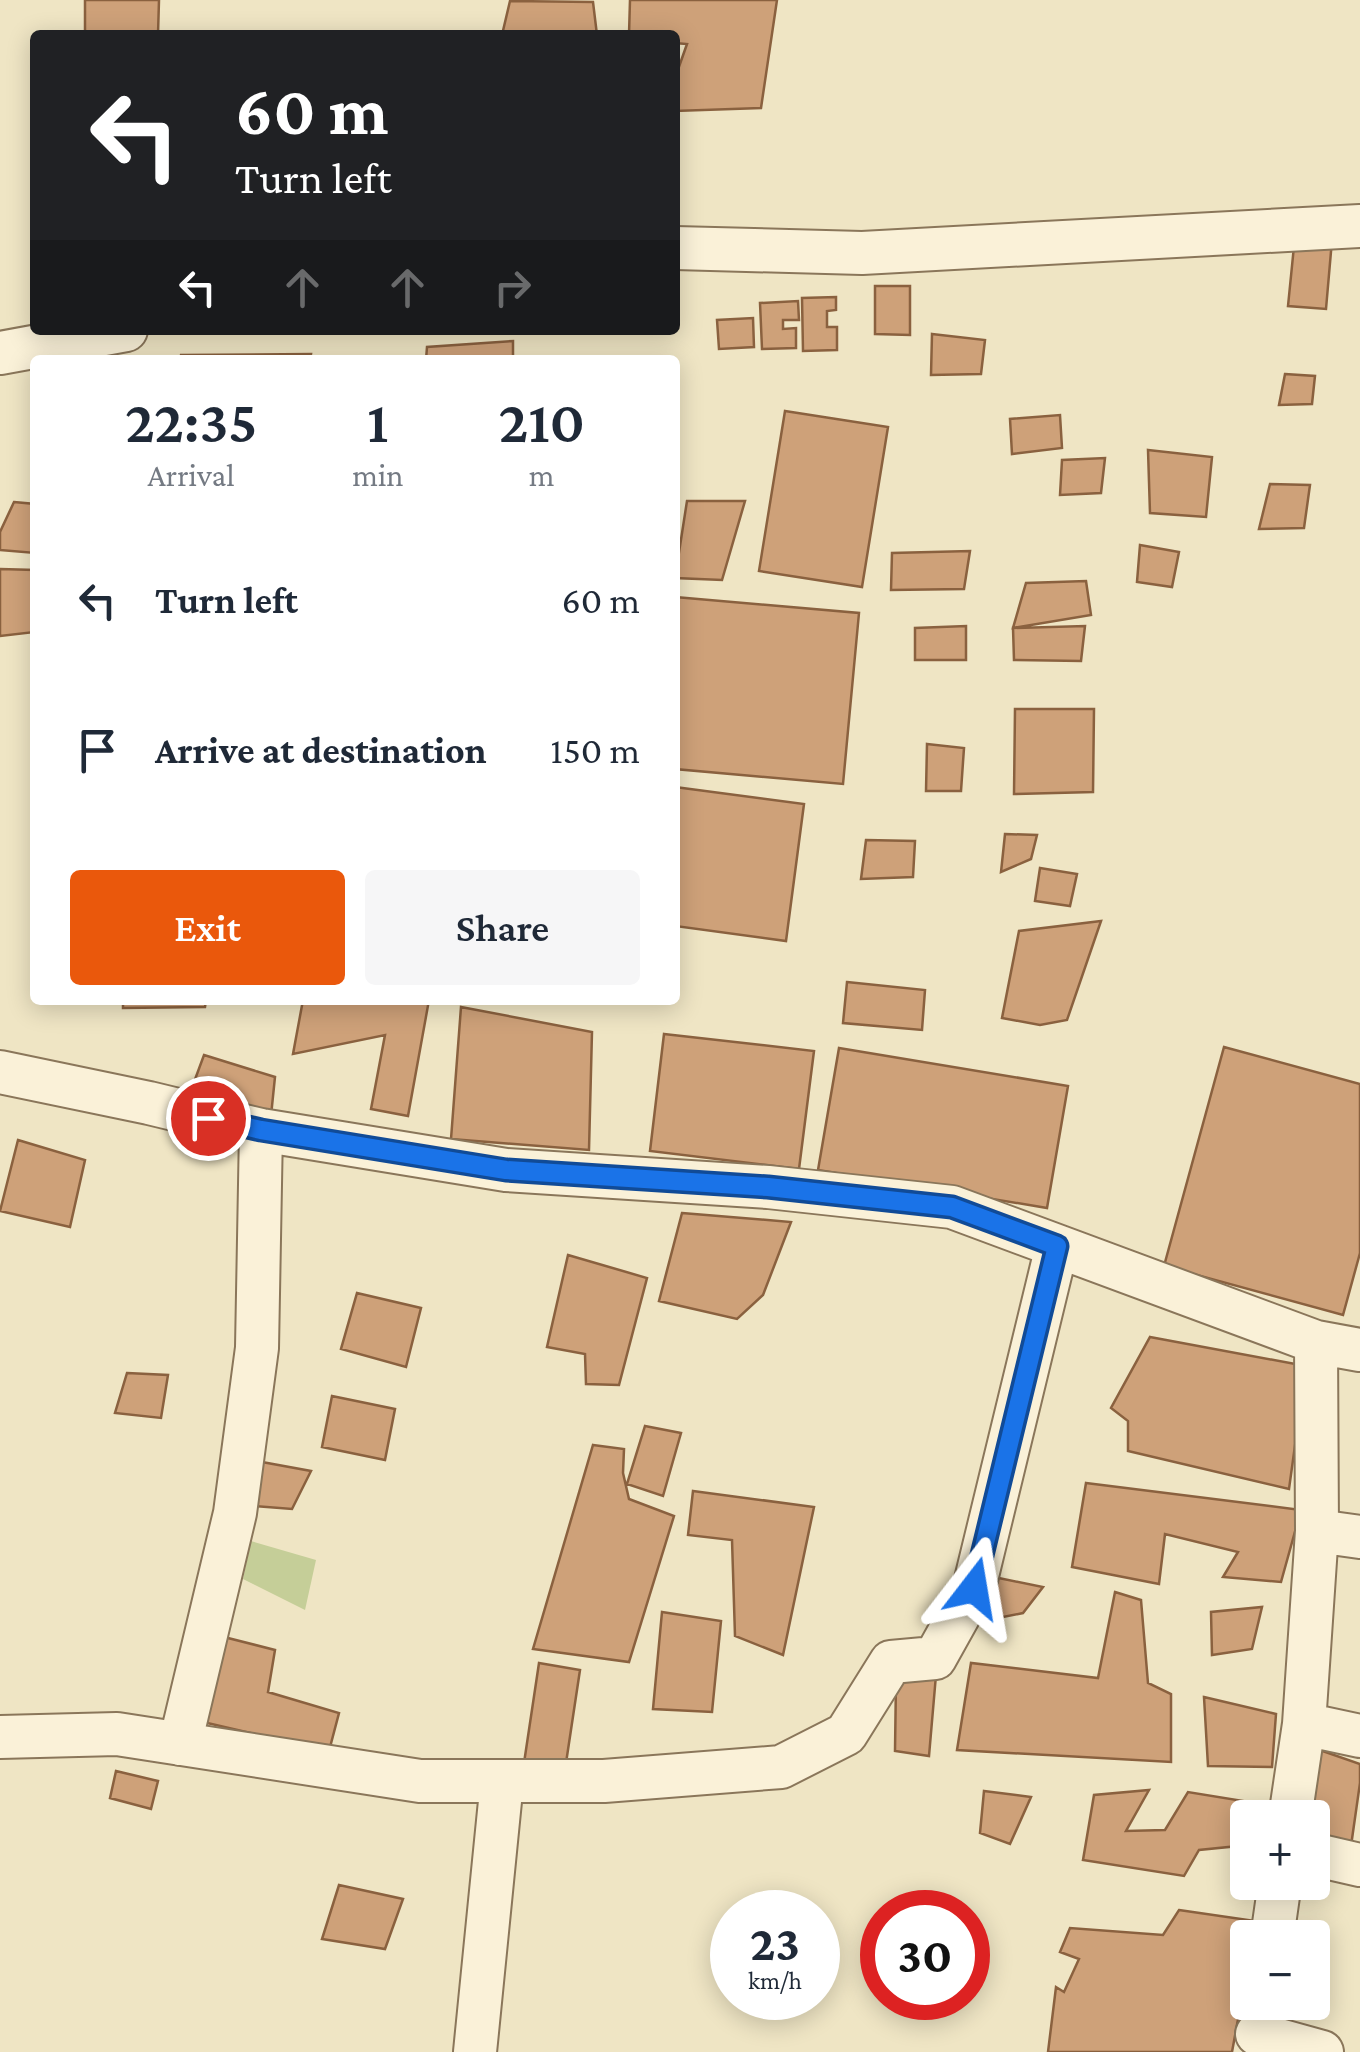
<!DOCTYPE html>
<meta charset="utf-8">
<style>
:root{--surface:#fff;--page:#f6f6f7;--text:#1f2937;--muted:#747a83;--accent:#ea580c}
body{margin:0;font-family:"Crimson Pro",serif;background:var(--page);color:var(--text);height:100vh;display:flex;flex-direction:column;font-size:38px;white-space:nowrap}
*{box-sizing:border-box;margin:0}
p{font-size:32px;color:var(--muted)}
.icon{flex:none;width:55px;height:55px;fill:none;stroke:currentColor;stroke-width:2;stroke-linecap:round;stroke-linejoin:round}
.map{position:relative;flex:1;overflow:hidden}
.drawer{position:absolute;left:30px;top:355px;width:650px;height:650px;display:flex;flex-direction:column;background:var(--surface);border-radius:10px;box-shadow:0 5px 25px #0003}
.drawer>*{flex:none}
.hud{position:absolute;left:30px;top:30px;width:650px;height:305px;border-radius:10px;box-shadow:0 5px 25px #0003;background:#202124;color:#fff;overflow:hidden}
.fabs{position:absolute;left:1230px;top:1800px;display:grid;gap:20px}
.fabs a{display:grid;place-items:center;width:100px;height:100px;border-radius:10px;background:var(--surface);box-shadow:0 5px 25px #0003;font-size:50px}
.speed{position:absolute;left:710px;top:1890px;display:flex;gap:20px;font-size:50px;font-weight:700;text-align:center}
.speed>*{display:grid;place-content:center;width:130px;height:130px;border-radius:50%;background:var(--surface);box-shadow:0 5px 25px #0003;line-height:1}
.speed small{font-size:25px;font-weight:400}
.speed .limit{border:15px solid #d22;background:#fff;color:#111}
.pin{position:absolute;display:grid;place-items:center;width:85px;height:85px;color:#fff;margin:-42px;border:5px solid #fff;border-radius:50%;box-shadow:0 2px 10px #0007}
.me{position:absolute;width:110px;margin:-55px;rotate:14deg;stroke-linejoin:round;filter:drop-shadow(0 0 8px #0008)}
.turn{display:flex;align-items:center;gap:35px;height:210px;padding:0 40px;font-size:45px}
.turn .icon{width:130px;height:130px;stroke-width:2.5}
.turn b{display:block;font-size:70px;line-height:85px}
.lanes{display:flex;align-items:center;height:95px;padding:0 40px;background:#0003;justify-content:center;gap:50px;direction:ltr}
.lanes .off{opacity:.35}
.eta{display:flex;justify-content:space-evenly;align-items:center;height:170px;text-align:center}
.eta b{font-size:60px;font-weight:600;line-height:70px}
.button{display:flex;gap:20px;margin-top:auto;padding:20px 40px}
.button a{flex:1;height:115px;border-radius:10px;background:var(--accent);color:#fff;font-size:40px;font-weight:600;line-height:115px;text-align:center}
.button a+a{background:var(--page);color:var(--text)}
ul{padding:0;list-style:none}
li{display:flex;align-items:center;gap:30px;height:150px;padding:0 40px}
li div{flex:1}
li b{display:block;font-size:38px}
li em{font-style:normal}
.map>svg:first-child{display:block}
.green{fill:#c5ce98}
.building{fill:#cea179;stroke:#8a613f;stroke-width:2.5}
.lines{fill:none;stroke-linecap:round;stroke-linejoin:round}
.minor-casing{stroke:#8a765a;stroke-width:46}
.minor{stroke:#faf1d8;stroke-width:42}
.route-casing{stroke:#114b97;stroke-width:25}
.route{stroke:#1a73e8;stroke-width:18}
</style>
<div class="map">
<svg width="1360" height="2052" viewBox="0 0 1360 2052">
<rect width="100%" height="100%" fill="#efe5c4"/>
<path class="green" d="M251,1541L316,1560L305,1610L243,1579Z"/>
<path class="building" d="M85,0H159L158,35H85Z
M630,0H777L761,108L675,111V78L687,44L675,43V35H629Z
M510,1L593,2L597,35H502Z
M1332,240L1326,309L1288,306L1294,246Z
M875,286H910V335L875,334Z
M836,297V310L827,311V327H837V350L803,351L802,298Z
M798,301L799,320H783V329L796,328V348L762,349L760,303Z
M753,318L754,347L719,349L717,320Z
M932,334L985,340L981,374L931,375Z
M513,341V360H426L427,347Z
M311,354L310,360H180L181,355Z
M1285,374L1315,376L1312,404L1279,405Z
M785,411L888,427L862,587L759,571Z
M1060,415L1062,448L1012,454L1010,419Z
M1148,450L1212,457L1206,517L1150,513Z
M1105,458L1101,493L1060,495L1062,460Z
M1270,484L1310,485L1304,528L1259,529Z
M687,501H745L722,580L675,578Z
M14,502L35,504V553L0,550V532Z
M1140,545L1179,552L1172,587L1137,582Z
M970,551L964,589L891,590L892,553Z
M0,569L35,570V632L0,636Z
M1086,581L1091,615L1013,628L1026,583Z
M675,597L859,613L843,784L675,769Z
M966,626V660H915V628Z
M1085,626L1081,661L1014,660L1013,628Z
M1015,709H1094L1093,792L1014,794Z
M927,744L964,748L961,791H926Z
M675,787L804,804L786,941L675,926Z
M1005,834L1037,835L1031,859L1001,872Z
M866,840L915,841L913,877L861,879Z
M1040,868L1077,874L1070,906L1035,901Z
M1101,921L1067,1020L1040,1025L1002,1018L1019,931Z
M847,982L925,990L922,1030L843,1023Z
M123,1000H206L205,1007L123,1008Z
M303,1000H429L408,1116L371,1109L385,1035L293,1054Z
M461,1007L592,1032L589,1150L451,1139Z
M664,1034L814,1051L799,1169L650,1151Z
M1224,1047L1360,1084V1253L1343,1315L1164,1266Z
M839,1048L1068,1086L1047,1208L818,1170Z
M204,1055L275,1077L271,1116L190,1093Z
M18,1140L85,1160L70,1227L0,1211Z
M682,1213L791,1222L763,1295L737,1319L659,1301Z
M568,1255L647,1278L619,1385L586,1384L585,1354L547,1347Z
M357,1293L421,1308L406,1367L341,1349Z
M1150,1337L1306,1366L1289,1489L1128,1451V1421L1111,1408Z
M127,1373L168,1375L161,1418L115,1413Z
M332,1396L395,1409L385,1460L322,1447Z
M645,1426L681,1433L663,1496L627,1484Z
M593,1445L624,1449L623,1473L629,1499L674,1516L629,1662L533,1649Z
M262,1462L311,1471L292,1509L254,1506Z
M1086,1483L1301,1510L1281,1582L1223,1577L1238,1552L1165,1534L1159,1584L1072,1567Z
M693,1491L814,1507L783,1655L735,1636L732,1540L688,1535Z
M989,1576L1043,1587L1023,1613L983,1621Z
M1115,1592L1141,1600L1148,1683L1171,1694V1762L957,1750L971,1663L1098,1678Z
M1262,1607L1252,1649L1212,1655L1211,1612Z
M662,1612L721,1621L712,1712L653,1709Z
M224,1637L275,1650L268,1692L339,1713L329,1751L203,1722Z
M539,1663L580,1670L566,1763H524Z
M936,1675L929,1756L895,1751L896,1680Z
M1204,1697L1276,1714L1272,1767L1208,1766Z
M1314,1748L1360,1764V1783L1351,1846L1312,1831L1311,1818Z
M116,1771L158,1781L151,1809L110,1798Z
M1149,1790L1126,1831L1165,1830L1188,1792L1273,1806L1272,1818H1248V1845L1199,1850L1184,1876L1083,1860L1094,1795Z
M984,1791L1031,1797L1010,1844L980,1833Z
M339,1885L403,1899L385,1949L322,1939Z
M1179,1910L1255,1921L1252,1938H1248V1965L1232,2052H1048L1056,1987L1064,1992L1079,1959L1060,1952L1070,1928L1163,1935Z"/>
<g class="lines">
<g class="minor-casing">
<path id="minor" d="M675,248L862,253L1360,226
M0,353L126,330
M0,1072L149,1103L261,1130L506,1170L768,1187L952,1207L1316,1342L1360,1350
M1317,1531L1360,1537
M1304,1724L1360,1736
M0,1737L117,1734L420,1781H604L781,1767L846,1734L891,1662L935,1658L974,1588L1057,1246
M180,1744L235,1513L257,1348L261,1130
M1290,1818L1304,1724L1317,1531L1316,1342
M1312,1854L1360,1865
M1272,1938L1280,1882
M1257,2034L1322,2052
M475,2052L502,1781"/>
</g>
<use href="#minor" class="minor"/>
</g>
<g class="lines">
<g class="route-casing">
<path id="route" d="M208,1118L261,1130L506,1170L768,1187L952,1207L1057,1246L974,1588"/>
</g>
<use href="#route" class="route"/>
</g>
</svg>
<div class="fabs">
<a>+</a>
<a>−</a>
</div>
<div class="speed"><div>23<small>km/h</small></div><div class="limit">30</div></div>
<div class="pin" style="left:208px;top:1118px;background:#d93025"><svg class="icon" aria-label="arrive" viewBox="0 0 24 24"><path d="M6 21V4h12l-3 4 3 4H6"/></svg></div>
<svg class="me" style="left:974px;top:1588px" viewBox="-20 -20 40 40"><path d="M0-17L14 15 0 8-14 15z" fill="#1a73e8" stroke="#fff" stroke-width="4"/></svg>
<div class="hud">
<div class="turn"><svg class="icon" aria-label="left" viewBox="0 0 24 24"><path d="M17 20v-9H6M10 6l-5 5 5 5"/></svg><div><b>60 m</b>Turn left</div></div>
<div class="lanes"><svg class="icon" aria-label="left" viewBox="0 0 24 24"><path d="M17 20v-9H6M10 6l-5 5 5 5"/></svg><svg class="icon off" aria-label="ahead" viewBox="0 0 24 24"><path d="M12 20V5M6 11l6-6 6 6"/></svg><svg class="icon off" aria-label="ahead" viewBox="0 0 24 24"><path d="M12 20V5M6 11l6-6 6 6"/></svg><svg class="icon off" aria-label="right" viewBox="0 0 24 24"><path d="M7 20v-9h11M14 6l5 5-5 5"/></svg></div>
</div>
<section class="drawer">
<div class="eta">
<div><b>22:35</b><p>Arrival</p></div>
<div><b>1</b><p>min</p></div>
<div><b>210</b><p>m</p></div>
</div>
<ul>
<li><svg class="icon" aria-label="left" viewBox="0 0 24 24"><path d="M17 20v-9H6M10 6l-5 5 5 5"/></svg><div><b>Turn left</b></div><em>60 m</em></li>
<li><svg class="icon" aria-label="arrive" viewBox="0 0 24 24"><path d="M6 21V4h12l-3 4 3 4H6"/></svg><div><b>Arrive at destination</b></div><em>150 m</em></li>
</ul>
<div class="button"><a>Exit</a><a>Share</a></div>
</section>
</div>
